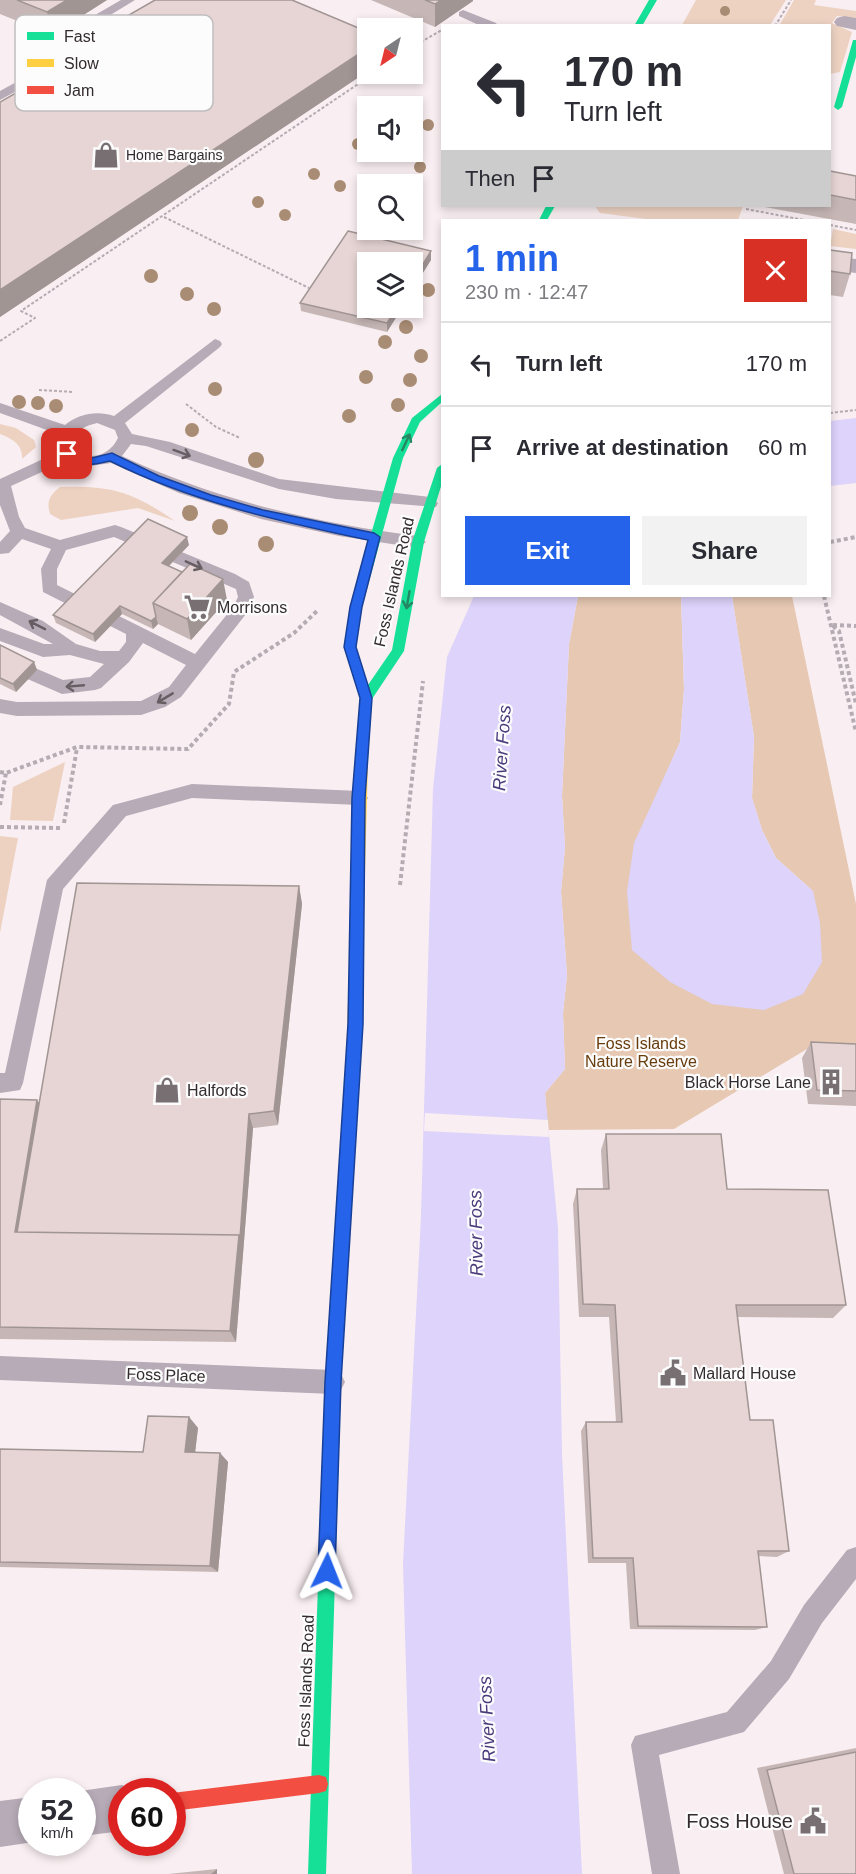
<!DOCTYPE html>
<meta charset="utf-8">
<style>
:root{--surface:#fff;--page:#f2f2f3;--text:#2b2b33;--muted:#7c7c81;--line:#e1e1e2;--accent:#2563eb}
body{margin:0;font-family:Helvetica,sans-serif;background:var(--page);color:var(--text);height:100vh;display:flex;flex-direction:column;font-size:22px;white-space:nowrap}
*{box-sizing:border-box;margin:0}
p{font-size:20px;color:var(--muted)}
.icon{flex:none;width:33px;height:33px;fill:none;stroke:currentColor;stroke-width:2;stroke-linecap:round;stroke-linejoin:round}
.map{position:relative;flex:1;overflow:hidden}
.side{position:absolute;left:441px;top:219px;width:390px;height:378px;display:flex;flex-direction:column;background:var(--surface);border-radius:0px;box-shadow:0 3px 9px #0003}
.side>*{flex:none}
.guide{position:absolute;left:441px;top:24px;width:390px;height:183px;border-radius:0px;box-shadow:0 3px 9px #0003;background:#fff;color:var(--text);overflow:hidden}
.needle{width:39px;rotate:215deg}
.fabs{position:absolute;left:357px;top:18px;display:grid;gap:12px}
.fabs a{display:grid;place-items:center;width:66px;height:66px;border-radius:0px;background:var(--surface);box-shadow:0 3px 9px #0003;font-size:30px}
.speed{position:absolute;left:18px;top:1778px;display:flex;gap:12px;font-size:30px;font-weight:700;text-align:center}
.speed>*{display:grid;place-content:center;width:78px;height:78px;border-radius:50%;background:var(--surface);box-shadow:0 3px 9px #0003;line-height:1}
.speed small{font-size:15px;font-weight:400}
.speed .limit{border:9px solid #d22;background:#fff;color:#111}
.pin{position:absolute;display:grid;place-items:center;width:51px;height:51px;color:#fff;margin:-26px;border-radius:12px;box-shadow:0 3px 9px #0006}
.me{position:absolute;width:66px;margin:-33px;rotate:2deg;stroke-linejoin:round;filter:drop-shadow(0 0 4px #0008)}
.turn{display:flex;align-items:center;gap:21px;height:126px;padding:0 24px;font-size:27px}
.turn .icon{width:78px;height:78px;stroke-width:2.5}
.turn b{display:block;font-size:42px;line-height:51px}
.then{display:flex;align-items:center;height:57px;padding:0 24px;background:#0003;gap:12px;font-size:22px}
.round{display:grid;place-items:center;flex:none;width:63px;height:63px;border-radius:0px;background:var(--page)}
.headline{display:flex;align-items:center;justify-content:space-between;height:102px;padding:0 24px}
h1{font-size:36px;font-weight:700;line-height:45px;color:var(--accent)}
.action{display:flex;gap:12px;margin-top:auto;padding:12px 24px}
.action a{flex:1;height:69px;border-radius:0px;background:var(--accent);color:#fff;font-size:24px;font-weight:700;line-height:69px;text-align:center}
.action a+a{background:var(--page);color:var(--text)}
ul{padding:0;list-style:none}
li{display:flex;align-items:center;gap:18px;height:84px;padding:0 24px;border-top:2px solid var(--line)}
li div{flex:1}
li b{display:block;font-size:22px}
li em{font-style:normal}
.map>svg:first-child{display:block}
.green{fill:#edd2c2}
.forest{fill:#e6c8b3}
.water{fill:#ddd3fb}
.pier{fill:#f9eef1}
.lines{fill:none;stroke-linecap:round;stroke-linejoin:round}
.path-far1{stroke:#b5acb3;stroke-width:2;stroke-dasharray:3 2;stroke-linecap:butt}
.path{stroke:#b5acb3;stroke-width:4;stroke-dasharray:4 3;stroke-linecap:butt}
.lane{fill:#b6abb6;fill-rule:evenodd}
.street{fill:#b6abb6;fill-rule:evenodd}
.fast{fill:#16e098;fill-rule:evenodd}
.slow{fill:#ffcf43;fill-rule:evenodd}
.jam{fill:#f24e42;fill-rule:evenodd}
.tree{fill:#a98c74}
.wall{fill:#c6b7b6}
.shaded-wall{fill:#a19594}
.building{fill:#e6d5d4;stroke:#a19594;stroke-width:1.5}
.oneway{stroke:#248663}
.oneway2{stroke:#675e64}
.route{fill:#2563eb;stroke:#184099;stroke-width:1.5}
.labels{text-anchor:middle;dominant-baseline:central;stroke-width:4.5;stroke-linejoin:round;paint-order:stroke}
.far-poi-label{font-size:14px;fill:#332b2e;stroke:#fcfcfc;text-anchor:start}
.street-label{font-size:16px;fill:#332b2e;stroke:#fcfcfc}
.poi-label{font-size:16px;fill:#332b2e;stroke:#fcfcfc;text-anchor:start}
.park-label{font-size:16px;fill:#683c0d;stroke:#fcfcfc}
.water-label{font-size:18px;font-style:italic;fill:#4b3b7c;stroke:#fcfcfc}
.near-poi-label{font-size:20px;fill:#332b2e;stroke:#fcfcfc;text-anchor:end}
.key{fill:#fcfcfc;stroke:#c0bdbe;stroke-width:1.5}
.key-label{font-size:16px;fill:#332b2e}
</style>
<div class="map">
<svg width="856" height="1874" viewBox="0 0 856 1874">
<rect width="100%" height="100%" fill="#f9eef1"/>
<path class="green" d="M696,0H786L770,25H682Z
M794,0H816L814,5L856,11V18L837,16L832,23L852,32L840,72L830,74V26H779Z
M595,206H743L738,220H654L600,213Z
M833,229L856,234V249L830,246Z
M0,424L16,428L34,440L36,447L22,459C23,445 13,439 0,434Z
M60,487C111,485 133,492 175,521L138,508L61,520L50,514C46,501 50,495 60,487Z
M65,762L53,821L10,820L13,787Z
M0,836L18,838L0,933Z"/>
<path class="forest" d="M578,596H681L684,689L680,742L658,792L813,891L776,858L762,830L752,798L754,737L732,596H792L856,904V1050L807,1049L674,1129L548,1130L545,1093L565,1069L563,1013L567,975L561,892L565,847L562,796L569,644Z"/>
<path class="water" d="M856,418V483L830,486V421Z
M474,596H578L569,644L562,796L565,847L561,892L567,975L563,1013L565,1069L545,1093L558,1228L562,1454L582,1874H412L403,1564L421,1217L433,789L447,657Z
M681,596H732L754,737L752,798L762,830L776,858L813,891L820,923L822,962L803,994L764,1010L712,1004L670,982L632,950L627,892L634,843L680,742L684,689Z"/>
<path class="pier" d="M425,1113L548,1120L549,1137L424,1131Z"/>
<g class="lines">
<path class="path-far1" d="M775,26L791,0
M412,47L442,30
M746,209L804,220
M164,217L309,288
M830,225L856,230
M0,341L35,318L21,311L373,74
M39,390L74,392
M186,404L216,427L240,438
M830,413L856,410"/>
<path class="path" d="M830,542L856,537
M824,596L856,732
M833,625L856,626
M833,626L839,631L856,704
M0,772L6,773L77,747L188,749L229,704L234,672L294,633L317,611
M0,805L6,773
M64,823L77,748
M0,827L60,828
M400,885L423,681"/>
<path class="lane" d="M121,0H135L51,51L33,52L27,48L33,44H45Z
M463,10L496,23L498,26H481L459,16V12Z
M60,58L66,62L64,65L0,100V91Z
M215,339L220,341L222,344L220,347L125,423L132,434L170,442L279,479L430,497L438,503L436,507L336,499L279,489L146,446L131,444L122,456C217,500 315,523 418,536L426,542L418,548L339,536L261,519L179,493L111,463L83,467L66,461L11,486L19,517L25,528L60,540L115,525L121,527L235,574L249,582L254,597L246,614L181,697L165,707L141,715L17,716L0,713V699L17,702L141,701L169,687L186,665L143,643L129,662L101,688L95,690L62,694L0,667V653L63,680L90,677L104,664L70,655L43,657L0,641V628L44,644H53L0,615V602L43,621L76,644L100,651H119L126,642V634L43,592L41,569L51,549L22,539L9,553L0,554V542L10,531L0,505V479L58,452L54,442L58,434L0,413V403L65,425C78,414 97,410 114,416ZM97,423L115,430L118,438C111,453 95,460 79,454L70,442C75,430 85,426 97,423ZM114,537L236,589L238,597L233,607L195,654L57,585V569L66,550Z
M192,784L359,791L365,793L368,798L365,803L359,805L192,798L126,816L63,889L23,1083L20,1090L0,1093V1073H5L47,880L113,805Z
M0,1356L333,1370L341,1374L345,1382L341,1390L333,1394L0,1380Z
M856,1547V1579L822,1623L789,1679L744,1732L659,1755L680,1874H652L631,1745L635,1736L727,1712L771,1661L804,1605L847,1550Z"/>
<path class="street" d="M844,16L856,18V30L837,26L834,22L837,18Z
M830,256L856,259V273L830,270Z
M122,1785L136,1791H122V1831L82,1836V1791H80Z
M32,1797V1842H34L0,1847V1801Z"/>
<path class="fast" d="M649,0H657L642,26H634Z
M853,40H856V57L842,107L838,110L834,107Z
M546,206H555L547,220H539Z
M442,394V402L420,422L403,458L362,607L356,647L368,685L392,650L412,542L437,468L442,464V483L424,542L404,651L372,699L368,759L362,764L356,759L360,698L344,647L350,607L393,458L412,418Z
M353,1057L358,1058L360,1063L341,1382L326,1874H308L325,1382L346,1063L348,1058Z"/>
<path class="slow" d="M362,754L368,759L360,1063L358,1068L353,1069L348,1068L346,1063L356,759Z"/>
<path class="jam" d="M319,1775L326,1777L328,1784L326,1791L319,1793L172,1811V1793Z"/>
</g>
<g class="tree">
<circle cx="725" cy="11" r="5"/>
<circle cx="428" cy="125" r="6"/>
<circle cx="358" cy="144" r="6"/>
<circle cx="420" cy="167" r="6"/>
<circle cx="314" cy="174" r="6"/>
<circle cx="340" cy="186" r="6"/>
<circle cx="258" cy="202" r="6"/>
<circle cx="285" cy="215" r="6"/>
<circle cx="151" cy="276" r="7"/>
<circle cx="428" cy="290" r="7"/>
<circle cx="187" cy="294" r="7"/>
<circle cx="214" cy="309" r="7"/>
<circle cx="406" cy="327" r="7"/>
<circle cx="385" cy="342" r="7"/>
<circle cx="421" cy="356" r="7"/>
<circle cx="366" cy="377" r="7"/>
<circle cx="410" cy="380" r="7"/>
<circle cx="215" cy="389" r="7"/>
<circle cx="19" cy="402" r="7"/>
<circle cx="38" cy="403" r="7"/>
<circle cx="398" cy="405" r="7"/>
<circle cx="56" cy="406" r="7"/>
<circle cx="349" cy="416" r="7"/>
<circle cx="192" cy="430" r="7"/>
<circle cx="256" cy="460" r="8"/>
<circle cx="190" cy="513" r="8"/>
<circle cx="220" cy="527" r="8"/>
<circle cx="266" cy="544" r="8"/>
</g>
<path class="wall" d="M0,0H107L52,35L0,14Z
M371,0H473V1L435,27Z
M368,32V71L0,317L40,79L37,68Z
M830,171L856,176V224L759,206H830Z
M830,250L850,274L843,297L830,295Z
M431,251V260L412,290V262L402,308L387,332L301,311L300,303Z
M189,545L169,566L227,600L191,640L158,624L153,629L122,614L95,642L56,623L53,615Z
M0,645L34,662L37,670L16,692L0,684Z
M299,886L302,904L278,1125L253,1128L236,1342L0,1339V1099L37,1100L39,1103Z
M811,1042L856,1044V1106L808,1104L802,1058Z
M606,1134L727,1189L846,1305L833,1318L738,1317L750,1420L789,1551L777,1557L758,1556L767,1627L755,1630L630,1629L626,1563H588L581,1431L586,1422H616L609,1317H579L573,1204L577,1189H603L601,1150Z
M189,1417L198,1428L195,1452L220,1453L228,1462L218,1572L0,1567V1449L143,1452Z
M856,1748V1874H784L757,1768Z
M217,1869V1874H168Z"/>
<path class="shaded-wall" d="M67,0H107L52,35L47,12Z
M441,0H473V1L435,27V4Z
M368,48V71L0,317V290Z
M431,251V260L412,290V282Z
M397,308H402L387,332V323Z
M187,537L189,545L164,571L162,563Z
M223,579L227,600L191,640L187,619Z
M120,606L122,614L95,642L93,634Z
M156,617L158,624L153,629L151,621Z
M34,662L37,670L16,692L13,684Z
M299,886L302,904L278,1125L274,1111Z
M37,1100L48,1117L29,1235L15,1232Z
M249,1114L253,1128L236,1342L230,1331Z
M189,1417L198,1428L194,1462L185,1452Z
M220,1453L228,1462L218,1572L210,1566Z
M217,1869V1874H211Z"/>
<path class="building" d="M17,0H67L47,12Z
M155,0H292L368,32V48L0,290V102L49,74L37,68Z
M425,0H441L435,4Z
M830,171L856,176V200L830,195Z
M348,231L431,251L412,282V262H368V308H397L387,323L300,303Z
M830,250L852,253L850,274L830,271Z
M148,519L187,537L162,563L182,572L153,603L156,617L151,621L120,606L93,634L53,615Z
M190,564L223,579L187,619L153,603Z
M0,645L34,662L13,684L0,678Z
M77,883L299,886L274,1111L249,1114L240,1238L239,1235L17,1232Z
M811,1042L856,1044V1091L817,1090Z
M0,1099L37,1100L15,1232L239,1235L230,1331L0,1327Z
M606,1134H721L727,1189L828,1190L846,1305H736L750,1420H773L789,1551H758L767,1627L638,1626L633,1558H593L586,1422H622L615,1305L583,1304L577,1189H609Z
M148,1416L189,1417L185,1452L220,1453L210,1566L0,1562V1449L143,1452Z
M856,1752V1874H794L767,1770Z"/>
<defs><path id="oneway-shaft" d="M-6 0H5M1.5-3L5.5 0L1.5 3" fill="none" stroke-width="1.6" stroke-linecap="round" stroke-linejoin="round" transform="scale(1.5)"/></defs>
<g class="oneway">
<use href="#oneway-shaft" transform="translate(406 442) rotate(-65)"/>
<use href="#oneway-shaft" transform="translate(408 600) rotate(100)"/>
</g>
<g class="oneway2">
<use href="#oneway-shaft" transform="translate(182 453) rotate(20)"/>
<use href="#oneway-shaft" transform="translate(194 565) rotate(24)"/>
<use href="#oneway-shaft" transform="translate(37 625) rotate(-153)"/>
<use href="#oneway-shaft" transform="translate(75 686) rotate(175)"/>
<use href="#oneway-shaft" transform="translate(165 698) rotate(149)"/>
</g>
<path class="route" d="M67,450L92,458L112,453L159,476L211,495L263,510L374,533L380,537L362,607L356,647L372,698L365,798L363,1024L341,1382L335,1571L333,1577L327,1580L320,1577L318,1571L325,1382L348,1024L352,798L360,698L344,647L350,607L368,540C278,521 192,502 110,461C94,465 74,469 62,454Z"/>
<defs>
<g id="shop-bare" transform="scale(2.07)"><path d="M-5-2.5h2.3a2.7 3.5 0 0 1 5.4 0H5L5.5 6h-11ZM-1.5-2.5h3a1.5 2.3 0 0 0-3 0Z" fill="#786f72" stroke="#fcfcfc" stroke-width="2.5" paint-order="stroke"/></g>
<g id="supermarket-bare" transform="scale(2.07)"><path d="M-6-5.5h2.5l.6 2H6L4.5 2H-2.5L-4.4-4H-6ZM-1.5 3.2a1.3 1.3 0 1 0 .1 0ZM3 3.2a1.3 1.3 0 1 0 .1 0Z" fill="#786f72" stroke="#fcfcfc" stroke-width="2.5" paint-order="stroke"/></g>
<g id="building-bare" transform="scale(2.07)"><path d="M-4-6H4V6H1V3H-1V6H-4ZM-2.5-4.3h1.7v1.8h-1.7ZM.8-4.3h1.7v1.8H.8ZM-2.5-1h1.7V.8h-1.7ZM.8-1h1.7V.8H.8Z" fill="#786f72" stroke="#fcfcfc" stroke-width="2.5" paint-order="stroke"/></g>
<g id="civic-bare" transform="scale(2.07)"><path d="M-.6-6.5H3V-4.5H.6V-3L4-1V1h2V6H-6V1h2V-1L-.6-3ZM-1.2 2.5V6h2.4V2.5Z" fill="#786f72" stroke="#fcfcfc" stroke-width="2.5" paint-order="stroke"/></g>
</defs>
<g fill-rule="evenodd">
<use href="#shop-bare" x="106" y="155"/>
<use href="#supermarket-bare" x="197" y="607"/>
<use href="#building-bare" x="831" y="1082"/>
<use href="#shop-bare" x="167" y="1090"/>
<use href="#civic-bare" x="673" y="1373"/>
<use href="#civic-bare" x="813" y="1821"/>
</g>
<g class="labels">
<g class="far-poi-label">
<text x="126" y="155">Home Bargains</text>
</g>
<g class="street-label">
<text transform="translate(394 582) rotate(-77)">Foss Islands Road</text>
<text transform="translate(166 1375) rotate(2)">Foss Place</text>
<text transform="translate(306 1681) rotate(-88)">Foss Islands Road</text>
</g>
<g class="poi-label">
<text x="217" y="607">Morrisons</text>
<text x="811" y="1082" text-anchor="end">Black Horse Lane</text>
<text x="187" y="1090">Halfords</text>
<text x="693" y="1373">Mallard House</text>
</g>
<g class="park-label">
<text x="641" y="1043">Foss Islands<tspan x="641" dy="18">Nature Reserve</tspan></text>
</g>
<g class="water-label">
<text transform="translate(502 748) rotate(-86)">River Foss</text>
<text transform="translate(476 1233) rotate(-91)">River Foss</text>
<text transform="translate(487 1719) rotate(-93)">River Foss</text>
</g>
<g class="near-poi-label">
<text x="793" y="1821">Foss House</text>
</g>
</g>
<rect x="15" y="15" width="198" height="96" rx="9" class="key"/>
<rect x="27" y="32" width="27" height="8" fill="#16e098"/>
<rect x="27" y="59" width="27" height="8" fill="#ffcf43"/>
<rect x="27" y="86" width="27" height="8" fill="#f24e42"/>
<g class="key-label">
<text x="64" y="42">Fast</text>
<text x="64" y="69">Slow</text>
<text x="64" y="96">Jam</text>
</g>
</svg>
<div class="fabs">
<a><svg class="needle" viewBox="-14 -14 28 28"><path d="M0-13l5 13h-10z" fill="#e53935"/><path d="M0 13l5-13h-10z" fill="#7c7c81"/></svg></a>
<a><svg class="icon" aria-label="sound" viewBox="0 0 24 24"><path d="M4 9h4l5-4v14l-5-4H4zM17 9q2 3 0 6"/></svg></a>
<a><svg class="icon" aria-label="search" viewBox="0 0 24 24"><circle cx="10" cy="10" r="6"/><path d="M15 15l6 6"/></svg></a>
<a><svg class="icon" aria-label="layers" viewBox="0 0 24 24"><path d="M12 4l9 5-9 5-9-5zM3 14l9 5 9-5"/></svg></a>
</div>
<div class="speed"><div>52<small>km/h</small></div><div class="limit">60</div></div>
<div class="pin" style="left:67px;top:454px;background:#d93025"><svg class="icon" aria-label="arrive" viewBox="0 0 24 24"><path d="M6 21V4h12l-3 4 3 4H6"/></svg></div>
<svg class="me" style="left:327px;top:1571px" viewBox="-20 -20 40 40"><path d="M0-17L14 15 0 8-14 15z" fill="#2563eb" stroke="#fff" stroke-width="4"/></svg>
<div class="guide">
<div class="turn"><svg class="icon" aria-label="left" viewBox="0 0 24 24"><path d="M17 20v-9H6M10 6l-5 5 5 5"/></svg><div><b>170 m</b>Turn left</div></div>
<div class="then">Then<svg class="icon" aria-label="arrive" viewBox="0 0 24 24"><path d="M6 21V4h12l-3 4 3 4H6"/></svg></div>
</div>
<section class="side">
<div class="headline"><div><h1>1 min</h1><p>230 m · 12:47</p></div><a class="round" style="background:#d93025;color:#fff"><svg class="icon" aria-label="close" viewBox="0 0 24 24"><path d="M6 6l12 12M18 6L6 18"/></svg></a></div>
<ul>
<li><svg class="icon" aria-label="left" viewBox="0 0 24 24"><path d="M17 20v-9H6M10 6l-5 5 5 5"/></svg><div><b>Turn left</b></div><em>170 m</em></li>
<li><svg class="icon" aria-label="arrive" viewBox="0 0 24 24"><path d="M6 21V4h12l-3 4 3 4H6"/></svg><div><b>Arrive at destination</b></div><em>60 m</em></li>
</ul>
<div class="action"><a>Exit</a><a>Share</a></div>
</section>
</div>
